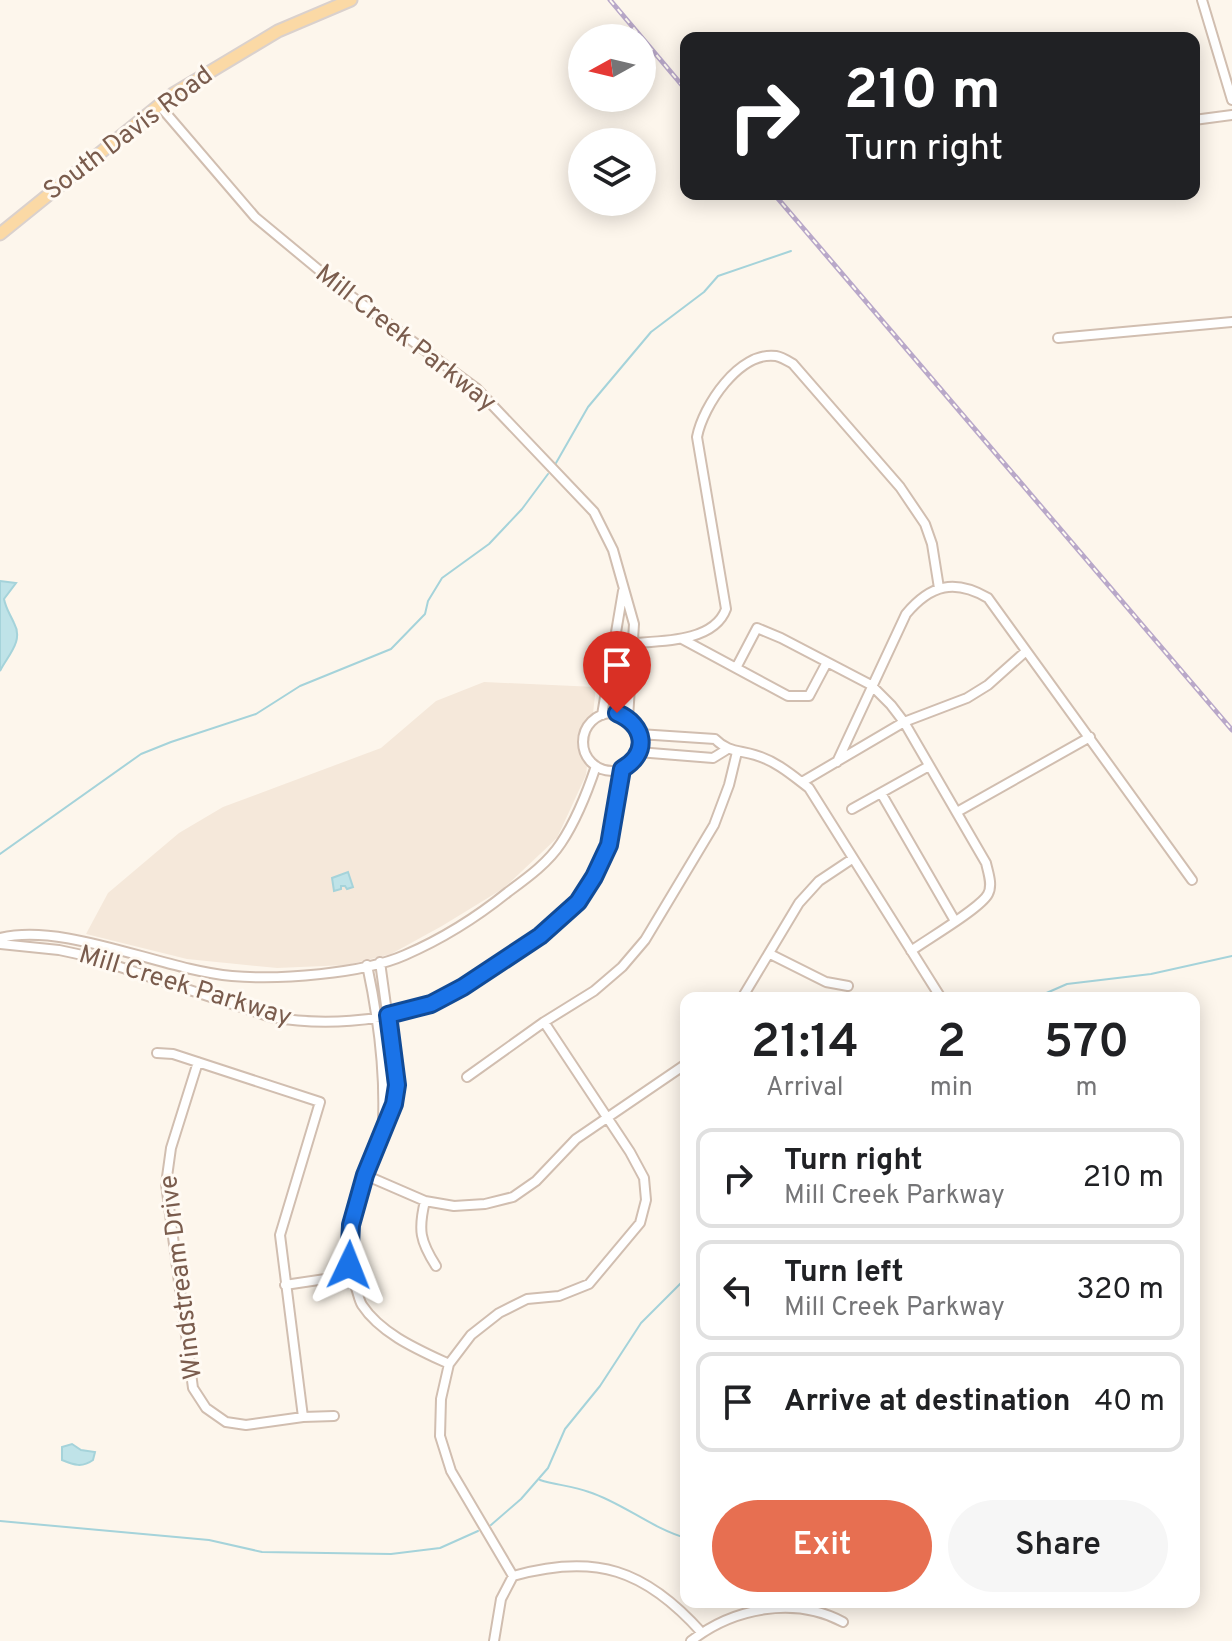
<!DOCTYPE html>
<style>
:root{--surface:#fff;--page:#f6f6f6;--text:#202124;--muted:#757577;--line:#e0e0e0;--accent:#e76f51}
body{margin:0;font-family:Overpass,sans-serif;background:var(--page);color:var(--text);height:100vh;display:flex;flex-direction:column;font-size:30px;white-space:nowrap}
*{box-sizing:border-box;margin:0}
p{font-size:26px;color:var(--muted)}
.icon{flex:none;width:44px;height:44px;fill:none;stroke:currentColor;stroke-width:2;stroke-linecap:round;stroke-linejoin:round}
.map{position:relative;flex:1;overflow:hidden}
.drawer{position:absolute;left:680px;top:992px;width:520px;height:616px;display:flex;flex-direction:column;background:var(--surface);border-radius:16px;box-shadow:0 4px 20px #0003}
.drawer>*{flex:none}
.guide{position:absolute;left:680px;top:32px;width:520px;height:168px;border-radius:16px;box-shadow:0 4px 20px #0003;background:#202124;color:#fff;overflow:hidden}
.needle{width:52px;rotate:262deg}
.controls{position:absolute;left:568px;top:24px;display:grid;gap:16px}
.controls a{display:grid;place-items:center;width:88px;height:88px;border-radius:50%;background:var(--surface);box-shadow:0 4px 20px #0003;font-size:40px}
.pin{position:absolute;display:grid;place-items:center;width:68px;height:68px;color:#fff;margin:-82px -34px;border-radius:50% 50% 50% 0;rotate:-45deg;box-shadow:0 0 8px #0007}
.pin .icon{rotate:45deg}
.me{position:absolute;width:88px;margin:-44px;rotate:2deg;stroke-linejoin:round;filter:drop-shadow(0 0 6px #0008)}
.turn{display:flex;align-items:center;gap:28px;height:168px;padding:0 32px;font-size:36px}
.turn .icon{width:104px;height:104px;stroke-width:2.5}
.turn b{display:block;font-size:56px;line-height:68px}
.eta{display:flex;justify-content:space-evenly;align-items:center;height:136px;text-align:center}
.eta b{font-size:48px;font-weight:600;line-height:56px}
.cta{display:flex;gap:16px;margin-top:auto;padding:16px 32px}
.cta a{flex:1;height:92px;border-radius:48px;background:var(--accent);color:#fff;font-size:32px;font-weight:600;line-height:92px;text-align:center}
.cta a+a{background:var(--page);color:var(--text)}
ul{padding:0;list-style:none}
li{display:flex;align-items:center;gap:24px;height:100px;margin:0 16px 12px;padding:0 16px;border:4px solid var(--line);border-radius:16px}
li div{flex:1}
li b{display:block;font-size:30px}
li em{font-style:normal}
.map>svg:first-child{display:block}
.residential{fill:#f5e8da}
.water{fill:#bfe3e8;stroke:#a5d3da;stroke-width:2}
.lines{fill:none;stroke-linecap:round;stroke-linejoin:round}
.stream{stroke:#a5d3da;stroke-width:2}
.minor-casing{stroke:#d1beb0;stroke-width:12}
.major-casing{stroke:#dad1cd;stroke-width:15}
.minor{stroke:#fff;stroke-width:8}
.major{stroke:#fbd9a5;stroke-width:11}
.rail-casing{stroke:#b9a8c9;stroke-width:5}
.rail{stroke:#fffaf3;stroke-width:2;stroke-dasharray:6;stroke-linecap:butt}
.route-casing{stroke:#114b97;stroke-width:20}
.route{stroke:#1a73e8;stroke-width:14}
.labels{text-anchor:middle;dominant-baseline:central;stroke-width:6;stroke-linejoin:round;paint-order:stroke}
.street-label{font-size:26px;fill:#7a5c4d;stroke:#fffaf3}
</style>
<div class="map">
<svg width="1232" height="1641" viewBox="0 0 1232 1641">
<rect width="100%" height="100%" fill="#fdf6ec"/>
<path class="residential" d="M484,682L596,687L586,775L557,838L504,888L442,926L391,954L347,965L277,968L187,959L86,934L108,893L179,833L223,807L381,748L436,701Z"/>
<path class="water" d="M0,581L16,583L4,599C6,609 10,614 14,623C24,641 8,655 0,671Z
M348,872L353,887L347,889L345,886H341V889L334,891L332,878Z
M72,1444L81,1450L95,1452L93,1460C82,1468 74,1465 62,1460V1447Z"/>
<g class="lines">
<path class="stream" d="M556,463L588,407L651,332L704,292L718,276L791,251
M0,854L141,754L171,742L256,714L300,686L391,649L425,614L428,601L442,578L489,544L522,509L548,474
M1035,998L1067,984L1151,974L1232,956
M540,1480C556,1485 573,1486 589,1492C623,1503 651,1528 686,1538
M0,1521L209,1540L262,1552L391,1554L440,1548L478,1531
M491,1525L521,1499L548,1468L565,1429L600,1386L641,1323L686,1278"/>
<g class="minor-casing">
<path id="minor" d="M1202,0L1232,100
M159,105L255,217L343,290L476,388L594,512L613,550L634,624L628,718
M1194,120L1232,115
M1058,338L1232,322
M682,639L788,696H809L826,664
M633,643C662,641 714,642 726,609L697,437C703,406 739,351 776,356C782,357 788,361 793,364L900,487L925,524L932,544L939,588
M736,668L757,628L781,638L871,685L891,705L904,722L986,863C988,872 993,885 988,894C981,908 926,940 911,951
M583 742a29 29 0 1 1 58 0a29 29 0 1 1-58 0Z
M602,715L623,591
M639,734L715,739C728,752 738,750 755,755C776,761 792,775 809,788L941,998
M638,752L713,758L726,750
M837,762L906,614C931,584 955,579 988,598L1192,880
M802,782L904,722L967,698L988,685L1025,652
M881,793L955,921
M852,809L929,766
M957,812L1090,737
M0,938C66,922 162,970 232,976C279,980 362,974 405,955C442,939 477,917 508,892C527,878 548,863 561,843C577,819 587,793 596,766
M0,944L59,950L87,956L271,1017C322,1026 380,1022 429,1005C458,995 486,972 512,955C544,933 577,910 595,875C613,841 617,806 622,769
M770,954L826,982L848,986
M380,962L397,1085C393,1108 382,1128 374,1150C358,1196 341,1239 356,1288C358,1293 359,1300 362,1305C381,1334 419,1350 449,1364
M367,965C378,1016 385,1069 383,1121
M742,998L799,903L819,881L852,859
M157,1053L173,1054L320,1102L280,1235L303,1417
M198,1062L171,1148L166,1184L193,1388L206,1408L226,1422L246,1425L303,1417L334,1416
M467,1077L544,1022L594,991L622,967L645,940L714,825L729,785L737,752
M365,1175L425,1201L454,1206L485,1204L513,1197L536,1181L576,1139L686,1064
M425,1201C418,1230 420,1241 436,1266
M285,1285L352,1275
M513,1576L451,1471L440,1436L441,1399L449,1364L471,1335L499,1313L527,1299L559,1296L589,1284L640,1223L646,1200L644,1178L630,1152L544,1022
M494,1641L501,1599L513,1576C595,1553 645,1569 702,1633
M691,1641C733,1608 794,1596 843,1622"/>
</g>
<g class="major-casing">
<path id="major" d="M0,234L173,94L278,31L351,0"/>
</g>
<use href="#minor" class="minor"/>
<use href="#major" class="major"/>
<g class="rail-casing">
<path id="rail" d="M610,0L686,90
M774,194L1232,730"/>
</g>
<use href="#rail" class="rail"/>
</g>
<g class="lines">
<g class="route-casing">
<path id="route" d="M349,1265L351,1225L365,1175L394,1104L397,1085L388,1015L431,1004L463,987L540,936L578,902L594,877L609,845L622,769C650,753 645,725 617,713"/>
</g>
<use href="#route" class="route"/>
</g>
<g class="labels">
<g class="street-label">
<text transform="translate(129 134) rotate(-37)">South Davis Road</text>
<text transform="translate(405 339) rotate(38)">Mill Creek Parkway</text>
<text transform="translate(185 987) rotate(17)">Mill Creek Parkway</text>
<text transform="translate(182 1277) rotate(-97)">Windstream Drive</text>
</g>
</g>
</svg>
<div class="controls">
<a><svg class="needle" viewBox="-14 -14 28 28"><path d="M0-13l5 13h-10z" fill="#e53935"/><path d="M0 13l5-13h-10z" fill="#757577"/></svg></a>
<a><svg class="icon" aria-label="layers" viewBox="0 0 24 24"><path d="M12 4l9 5-9 5-9-5zM3 14l9 5 9-5"/></svg></a>
</div>
<div class="pin" style="left:617px;top:713px;background:#d93025"><svg class="icon" aria-label="arrive" viewBox="0 0 24 24"><path d="M6 21V4h12l-3 4 3 4H6"/></svg></div>
<svg class="me" style="left:349px;top:1265px" viewBox="-20 -20 40 40"><path d="M0-17L14 15 0 8-14 15z" fill="#1a73e8" stroke="#fff" stroke-width="4"/></svg>
<div class="guide">
<div class="turn"><svg class="icon" aria-label="right" viewBox="0 0 24 24"><path d="M7 20v-9h11M14 6l5 5-5 5"/></svg><div><b>210 m</b>Turn right</div></div>
</div>
<section class="drawer">
<div class="eta">
<div><b>21:14</b><p>Arrival</p></div>
<div><b>2</b><p>min</p></div>
<div><b>570</b><p>m</p></div>
</div>
<ul>
<li><svg class="icon" aria-label="right" viewBox="0 0 24 24"><path d="M7 20v-9h11M14 6l5 5-5 5"/></svg><div><b>Turn right</b><p>Mill Creek Parkway</p></div><em>210 m</em></li>
<li><svg class="icon" aria-label="left" viewBox="0 0 24 24"><path d="M17 20v-9H6M10 6l-5 5 5 5"/></svg><div><b>Turn left</b><p>Mill Creek Parkway</p></div><em>320 m</em></li>
<li><svg class="icon" aria-label="arrive" viewBox="0 0 24 24"><path d="M6 21V4h12l-3 4 3 4H6"/></svg><div><b>Arrive at destination</b></div><em>40 m</em></li>
</ul>
<div class="cta"><a>Exit</a><a>Share</a></div>
</section>
</div>
